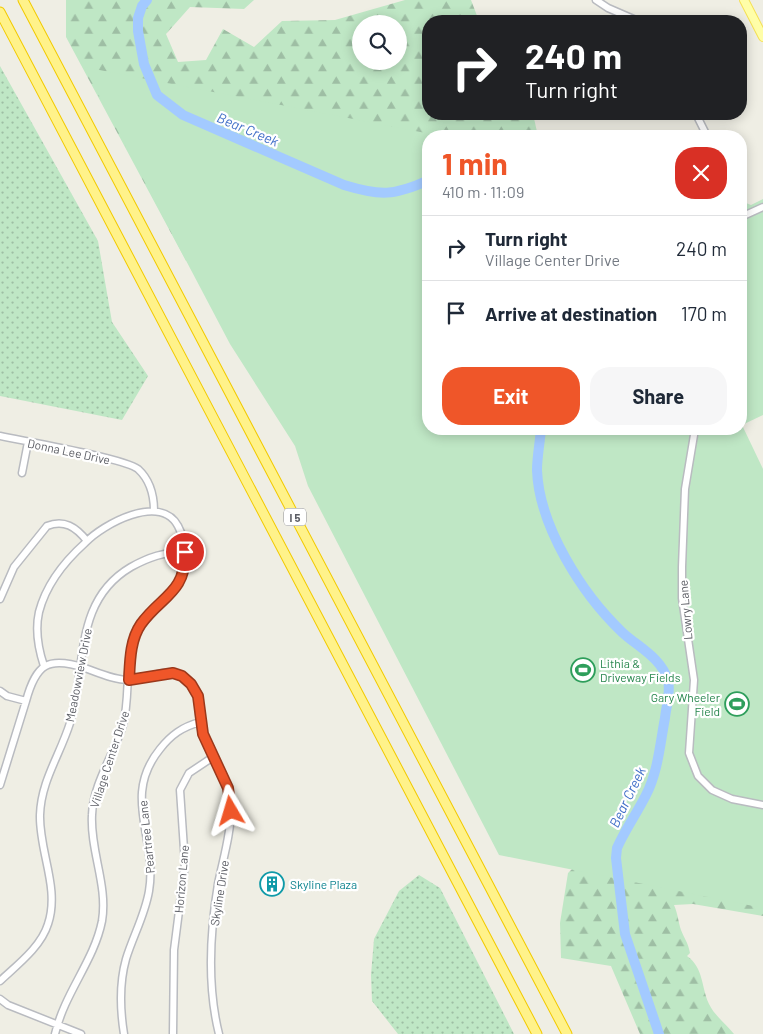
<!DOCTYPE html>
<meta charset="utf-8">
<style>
:root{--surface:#fff;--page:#f6f6f7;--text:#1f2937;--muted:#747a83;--line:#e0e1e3;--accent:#ef5629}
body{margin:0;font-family:Barlow,sans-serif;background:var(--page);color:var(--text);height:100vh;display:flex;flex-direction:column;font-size:19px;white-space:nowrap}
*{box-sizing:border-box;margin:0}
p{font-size:16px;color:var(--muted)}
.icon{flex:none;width:28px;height:28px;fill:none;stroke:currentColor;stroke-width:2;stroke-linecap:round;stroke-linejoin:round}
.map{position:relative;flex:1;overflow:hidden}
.drawer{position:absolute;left:422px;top:130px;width:325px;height:305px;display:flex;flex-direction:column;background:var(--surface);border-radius:20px;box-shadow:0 2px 12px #0003}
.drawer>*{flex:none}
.guide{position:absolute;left:422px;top:15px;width:325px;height:105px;border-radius:20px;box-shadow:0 2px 12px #0003;background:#202124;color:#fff;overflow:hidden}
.controls{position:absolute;left:352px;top:15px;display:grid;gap:10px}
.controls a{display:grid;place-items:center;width:55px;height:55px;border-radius:50%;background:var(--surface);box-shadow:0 2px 12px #0003;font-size:25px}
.pin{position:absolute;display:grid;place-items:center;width:42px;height:42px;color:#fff;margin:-21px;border:2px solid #fff;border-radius:50%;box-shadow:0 1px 5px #0007}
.me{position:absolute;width:55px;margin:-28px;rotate:353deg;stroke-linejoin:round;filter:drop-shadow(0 0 4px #0008)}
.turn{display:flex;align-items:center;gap:18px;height:105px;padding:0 20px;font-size:22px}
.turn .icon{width:65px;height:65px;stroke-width:2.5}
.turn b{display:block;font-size:35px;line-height:42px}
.round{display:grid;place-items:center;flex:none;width:52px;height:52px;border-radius:20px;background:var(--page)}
.overview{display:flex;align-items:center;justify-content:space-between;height:85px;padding:0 20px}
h1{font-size:30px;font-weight:700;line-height:38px;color:var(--accent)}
.primary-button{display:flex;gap:10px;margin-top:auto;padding:10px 20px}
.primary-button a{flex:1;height:58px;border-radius:20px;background:var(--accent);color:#fff;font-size:20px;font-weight:700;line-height:58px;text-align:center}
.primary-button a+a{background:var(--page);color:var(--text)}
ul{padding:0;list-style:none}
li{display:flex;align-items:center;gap:15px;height:65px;padding:0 20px;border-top:1px solid var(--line)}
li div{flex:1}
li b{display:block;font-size:19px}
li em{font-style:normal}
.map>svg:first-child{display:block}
.grass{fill:url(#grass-dots)}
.forest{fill:url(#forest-firs);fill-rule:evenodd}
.park{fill:#bfe7c5}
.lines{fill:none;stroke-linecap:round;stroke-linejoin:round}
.river{stroke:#a3caff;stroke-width:10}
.minor-casing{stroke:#b9bbc0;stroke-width:9}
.major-casing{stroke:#f6e155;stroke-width:10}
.highway-casing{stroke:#f2ca00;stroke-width:11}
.minor{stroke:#fff;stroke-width:6}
.major{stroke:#fffea8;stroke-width:8}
.highway{stroke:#fff28a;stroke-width:9}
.route-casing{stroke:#9b381b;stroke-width:12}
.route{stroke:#ef5629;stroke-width:9}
.labels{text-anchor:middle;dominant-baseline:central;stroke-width:4.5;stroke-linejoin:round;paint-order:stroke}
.shield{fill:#fff;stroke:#8d8e93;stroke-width:1}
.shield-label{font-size:11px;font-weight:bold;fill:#5c5e65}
.street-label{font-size:12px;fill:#5c5e65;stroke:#fff}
.leisure-label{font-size:12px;fill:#27864d;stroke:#fff;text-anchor:start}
.culture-label{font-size:12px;fill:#0d838f;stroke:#fff;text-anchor:start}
.water-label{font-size:14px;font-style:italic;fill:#416fc8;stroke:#fff}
</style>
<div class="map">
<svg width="763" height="1034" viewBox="0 0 763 1034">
<defs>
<pattern id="grass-dots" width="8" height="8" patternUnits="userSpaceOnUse" patternTransform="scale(1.25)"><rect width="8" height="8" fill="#bfe7c5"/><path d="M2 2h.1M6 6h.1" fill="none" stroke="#9ebea4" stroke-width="1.8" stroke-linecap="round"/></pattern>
<pattern id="forest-firs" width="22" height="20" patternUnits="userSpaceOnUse" patternTransform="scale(1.25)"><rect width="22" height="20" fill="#bfe7c5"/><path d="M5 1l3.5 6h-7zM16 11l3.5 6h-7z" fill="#9ebea4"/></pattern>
</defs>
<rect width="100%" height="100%" fill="#efeee4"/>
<path class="grass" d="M0,66L98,241L112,322L148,376L122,420L0,396Z
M419,875L440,888L514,1034H398L372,1001L371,975L374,939L399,891Z"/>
<path class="forest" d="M66,0H254L244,9L190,7L166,34L178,62L206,60L223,29L254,47L282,21L335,20L405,0H471L479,21H429V114H533L538,136H429L186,261L66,37ZM361,24H399V61H361Z
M580,861L763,900V916L693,904L674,905C678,914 678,921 681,930C684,938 688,942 690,953L687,956C704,968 701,987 709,1004C714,1015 727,1025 734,1034H640L611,966L561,958L560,923L568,873Z"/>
<path class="park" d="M84,67L441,136H429V429H741V201L751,205L763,199V415L742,425L763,469V908L499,855L308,486L295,446L230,344Z"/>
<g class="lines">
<path class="river" d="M147,0L142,6L138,18V31L144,64L157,95L183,115L344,185C380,196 394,196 429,180
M541,429C540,442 537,457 537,470C539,526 582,594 622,632C638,647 662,658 668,681C671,692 666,707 665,718C660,744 658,772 646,795C637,813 625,830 617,848L616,858L625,934L659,1034"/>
<g class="minor-casing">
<path id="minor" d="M596,0L608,8L638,21
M696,114L707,136
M741,207L745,215
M741,217L763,207
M695,429L685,489L682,567V598L694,680L689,753L698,776L712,790L732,799L763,805
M0,436C23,441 124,458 138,469C150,480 154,496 154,511
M22,473L28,442
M0,599L14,567L47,526C64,519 76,527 87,541
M44,666C38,648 35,630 39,612C46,585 65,561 85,543C103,524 160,493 178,526C183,535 185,546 185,557C186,597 144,607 133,642C125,668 130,698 123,725C114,754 93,784 92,815C90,851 108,885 102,921C94,961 65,992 55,1034
M0,691L7,696L26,701C36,664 48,656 85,668C99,673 114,680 129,680C148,680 165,666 184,677C202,688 197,711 201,728C209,757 229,778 231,809C231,834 223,859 218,884C210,932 207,986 219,1034
M0,785L26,701
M0,981C17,965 41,947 48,924C60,888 39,852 40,815C41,781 60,755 70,723C87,666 73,601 131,567C149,557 164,552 185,552
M0,999L8,1005L81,1034
M124,1034C120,1009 119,984 126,959C133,936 145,915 149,891C158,838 121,797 160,749C171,735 182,727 200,722
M173,1034L174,950L185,864L180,790L189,773L213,757"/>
</g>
<g class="major-casing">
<path id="major" d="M744,0L763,37"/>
</g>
<g class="highway-casing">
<path id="highway" d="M23,0L567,1034
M0,12L537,1034"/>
</g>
<use href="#minor" class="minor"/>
<use href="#major" class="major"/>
<use href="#highway" class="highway"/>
</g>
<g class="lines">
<g class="route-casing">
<path id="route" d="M185,552C186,593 161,596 141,624C130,640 130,661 129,680L173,673L182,676L191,684L198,696L203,734L228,788L231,811"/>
</g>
<use href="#route" class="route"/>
</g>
<defs>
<g id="stadium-ring" transform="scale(1.25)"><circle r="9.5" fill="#fff" stroke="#2e9e5b" stroke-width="1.5"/><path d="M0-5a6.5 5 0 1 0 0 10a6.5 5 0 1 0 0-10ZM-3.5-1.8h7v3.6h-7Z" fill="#2e9e5b"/></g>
<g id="building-ring" transform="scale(1.25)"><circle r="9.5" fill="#fff" stroke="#0f9aa8" stroke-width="1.5"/><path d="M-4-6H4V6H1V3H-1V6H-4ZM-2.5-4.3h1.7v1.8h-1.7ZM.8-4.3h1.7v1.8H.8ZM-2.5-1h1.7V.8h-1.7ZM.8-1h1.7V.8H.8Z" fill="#0f9aa8"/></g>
</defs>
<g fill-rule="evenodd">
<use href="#stadium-ring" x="583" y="670"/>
<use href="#stadium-ring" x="737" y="704"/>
<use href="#building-ring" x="272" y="884"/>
</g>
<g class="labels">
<rect class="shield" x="284" y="508.5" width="22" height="17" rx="4"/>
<g class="shield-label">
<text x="295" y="517">I 5</text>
</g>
<g class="street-label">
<text transform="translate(69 451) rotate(12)">Donna Lee Drive</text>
<text transform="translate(685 610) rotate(-95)">Lowry Lane</text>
<text transform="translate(78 675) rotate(-79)">Meadowview Drive</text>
<text transform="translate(109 759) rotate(-72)">Village Center Drive</text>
<text transform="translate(146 837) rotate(-96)">Peartree Lane</text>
<text transform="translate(181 879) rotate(-85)">Horizon Lane</text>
<text transform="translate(219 893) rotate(-81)">Skyline Drive</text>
</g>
<g class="leisure-label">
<text x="600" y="663">Lithia &amp;<tspan x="600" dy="14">Driveway Fields</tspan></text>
<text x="720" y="697" text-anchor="end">Gary Wheeler<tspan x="720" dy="14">Field</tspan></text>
</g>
<g class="culture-label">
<text x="290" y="884">Skyline Plaza</text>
</g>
<g class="water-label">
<text transform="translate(248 129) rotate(23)">Bear Creek</text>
<text transform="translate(627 797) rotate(-64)">Bear Creek</text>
</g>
</g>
</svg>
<div class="controls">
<a><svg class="icon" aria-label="search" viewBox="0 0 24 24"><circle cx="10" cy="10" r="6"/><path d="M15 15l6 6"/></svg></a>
</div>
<div class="pin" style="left:185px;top:552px;background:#d93025"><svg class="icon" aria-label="arrive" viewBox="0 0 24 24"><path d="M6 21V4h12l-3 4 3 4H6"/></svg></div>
<svg class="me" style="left:231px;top:811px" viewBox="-20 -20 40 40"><path d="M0-17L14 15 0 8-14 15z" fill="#ef5629" stroke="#fff" stroke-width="4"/></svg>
<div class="guide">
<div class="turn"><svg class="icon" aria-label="right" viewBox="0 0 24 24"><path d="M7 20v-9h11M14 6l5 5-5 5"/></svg><div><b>240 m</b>Turn right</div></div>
</div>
<section class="drawer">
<div class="overview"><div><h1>1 min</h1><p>410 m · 11:09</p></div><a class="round" style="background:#d93025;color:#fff"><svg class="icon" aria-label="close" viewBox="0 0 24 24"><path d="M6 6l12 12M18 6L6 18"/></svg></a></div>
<ul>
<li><svg class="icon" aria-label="right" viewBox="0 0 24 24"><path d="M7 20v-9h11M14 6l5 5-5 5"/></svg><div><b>Turn right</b><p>Village Center Drive</p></div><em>240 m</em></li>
<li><svg class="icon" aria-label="arrive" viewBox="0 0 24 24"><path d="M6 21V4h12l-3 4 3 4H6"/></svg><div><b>Arrive at destination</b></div><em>170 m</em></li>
</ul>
<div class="primary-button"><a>Exit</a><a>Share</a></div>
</section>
</div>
